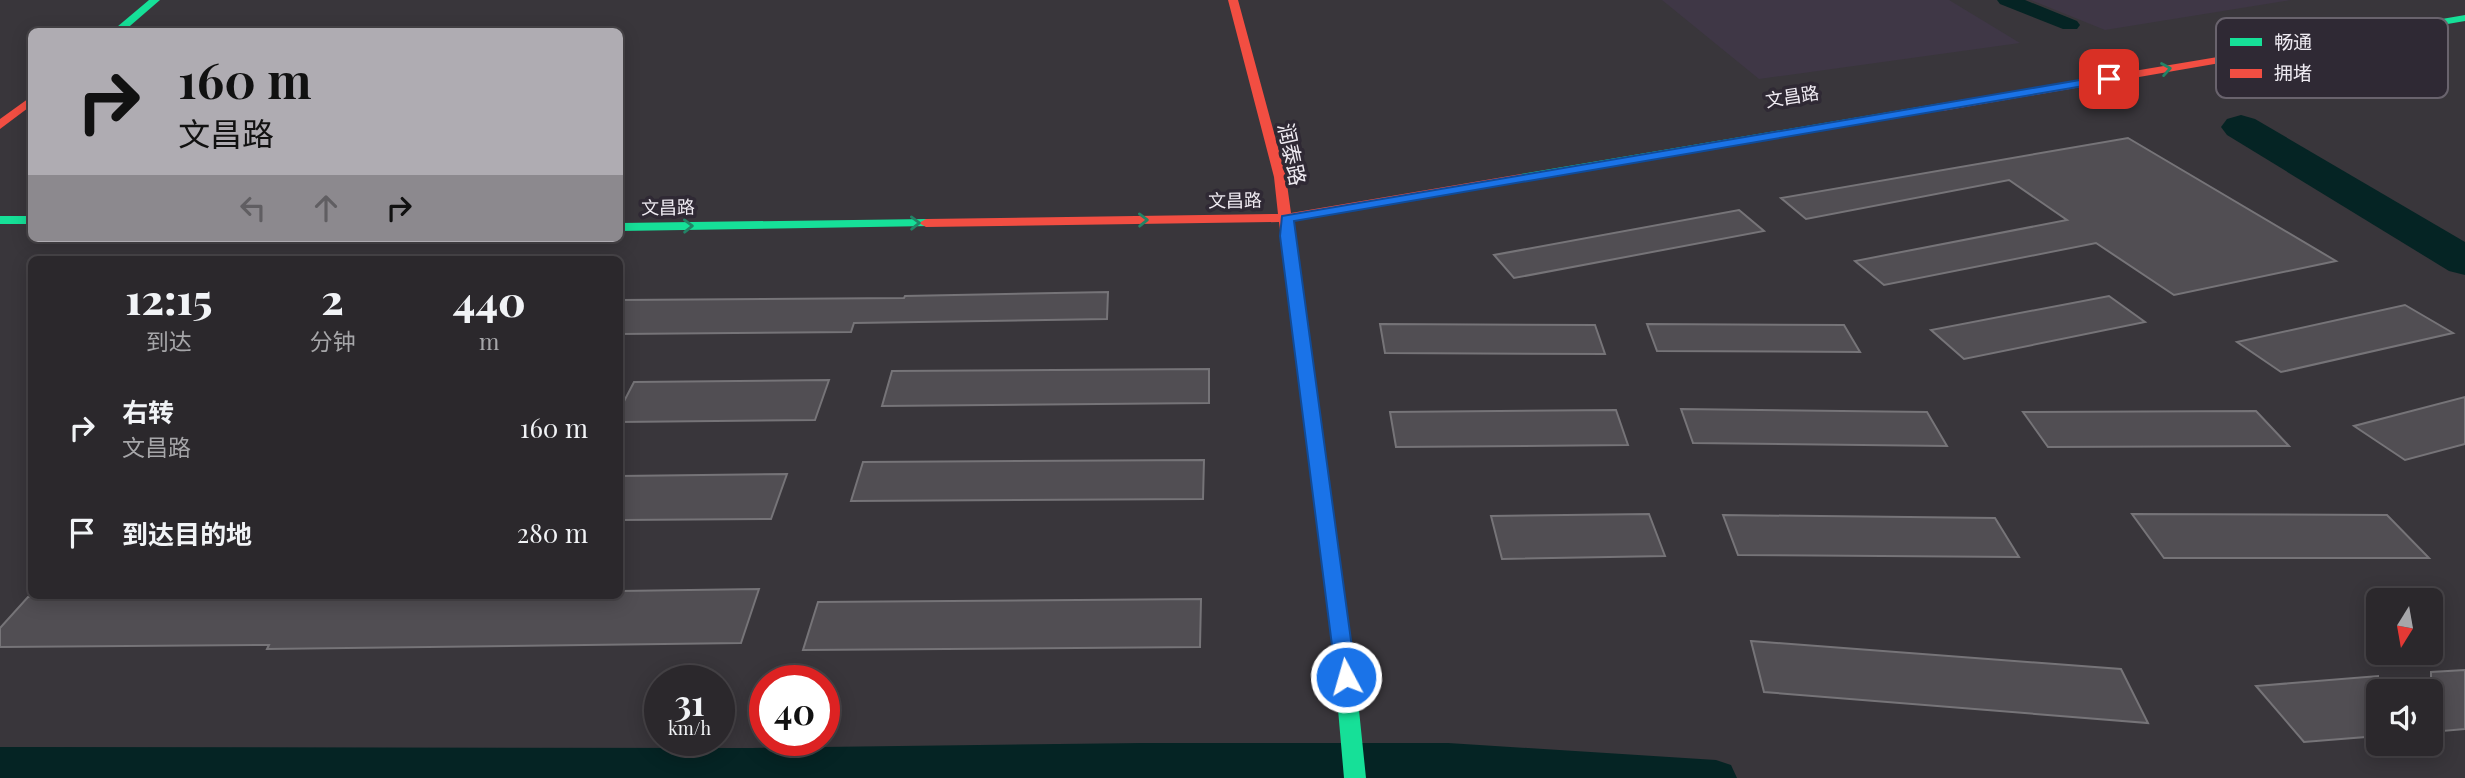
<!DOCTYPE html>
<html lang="zh">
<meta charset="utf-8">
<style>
:root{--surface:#2b282c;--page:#333034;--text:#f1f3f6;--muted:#a6a6a9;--line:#474448}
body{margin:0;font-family:"Playfair Display","Noto Sans SC",serif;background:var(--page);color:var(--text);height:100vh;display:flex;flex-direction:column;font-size:26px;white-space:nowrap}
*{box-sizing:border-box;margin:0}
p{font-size:23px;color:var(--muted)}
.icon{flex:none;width:38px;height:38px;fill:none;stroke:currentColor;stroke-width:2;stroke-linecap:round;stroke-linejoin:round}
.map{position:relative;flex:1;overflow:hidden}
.details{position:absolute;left:28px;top:256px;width:595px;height:343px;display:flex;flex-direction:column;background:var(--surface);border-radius:10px;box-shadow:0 4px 18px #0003,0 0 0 2px var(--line)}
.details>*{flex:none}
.top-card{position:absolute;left:28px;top:28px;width:595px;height:214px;border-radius:10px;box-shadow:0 4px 18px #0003,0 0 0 2px var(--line);background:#afacb2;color:#111;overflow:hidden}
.needle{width:46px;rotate:191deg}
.buttons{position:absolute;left:2366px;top:588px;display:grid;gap:14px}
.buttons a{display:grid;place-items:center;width:77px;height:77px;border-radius:10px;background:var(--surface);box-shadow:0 4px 18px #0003,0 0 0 2px var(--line);font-size:35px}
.speed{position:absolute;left:644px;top:665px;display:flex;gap:14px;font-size:35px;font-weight:700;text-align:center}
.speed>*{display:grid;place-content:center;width:91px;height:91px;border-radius:50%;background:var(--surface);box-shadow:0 4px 18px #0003,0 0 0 2px var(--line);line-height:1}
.speed small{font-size:18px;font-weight:400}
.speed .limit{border:10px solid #d22;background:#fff;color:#111}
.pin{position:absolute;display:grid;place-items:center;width:60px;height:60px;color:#fff;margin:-30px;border-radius:14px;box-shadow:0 4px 10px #0006}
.me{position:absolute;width:77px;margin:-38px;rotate:354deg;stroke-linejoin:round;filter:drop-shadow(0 0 5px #0008)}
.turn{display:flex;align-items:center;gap:24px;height:147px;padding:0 35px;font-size:32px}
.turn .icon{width:91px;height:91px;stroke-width:2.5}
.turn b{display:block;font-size:49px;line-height:60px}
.lanes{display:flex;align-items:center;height:66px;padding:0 35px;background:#0003;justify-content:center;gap:35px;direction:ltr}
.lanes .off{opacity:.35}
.eta{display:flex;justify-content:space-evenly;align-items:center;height:119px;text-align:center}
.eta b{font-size:42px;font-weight:800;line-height:49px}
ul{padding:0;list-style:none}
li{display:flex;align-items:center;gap:21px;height:105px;padding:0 35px}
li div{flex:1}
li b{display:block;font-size:26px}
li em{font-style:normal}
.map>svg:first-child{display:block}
.built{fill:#3f3746}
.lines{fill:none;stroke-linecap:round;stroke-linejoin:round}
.canal{fill:#052424;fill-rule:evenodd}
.river{fill:#052424;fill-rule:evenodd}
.building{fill:#514e53;stroke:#767478;stroke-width:2}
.fast{fill:#16e098;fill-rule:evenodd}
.jam{fill:#f24e42;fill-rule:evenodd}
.oneway{stroke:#228466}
.route{fill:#1a73e8;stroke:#114b97;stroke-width:2}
.labels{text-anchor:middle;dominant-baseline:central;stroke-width:7;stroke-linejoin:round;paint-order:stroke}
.far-street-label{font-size:18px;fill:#efebf2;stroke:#2f2934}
.street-label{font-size:21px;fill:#efebf2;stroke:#2f2934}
.key{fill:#2f2934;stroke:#69636d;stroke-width:2}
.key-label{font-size:19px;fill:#efebf2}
</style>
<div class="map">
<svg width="2465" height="778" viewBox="0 0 2465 778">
<rect width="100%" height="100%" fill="#39363b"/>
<path class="built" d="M1662,0H1949L2020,43L1759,79Z
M2031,0H2291L2105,30Z"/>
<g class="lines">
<path class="canal" d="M1997,0H2025L2077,21L2080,25L2077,29H2063L2000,4Z
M1142,743H1448L1716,760L1731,765L1737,778H0V747L752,748Z"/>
<path class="river" d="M2241,115L2255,119L2465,242V275L2449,271L2227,135L2221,127L2227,119Z"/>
</g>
<path class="building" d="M2128,138L2336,261L2174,295L2096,243L1884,285L1855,261L2067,220L2009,180L1806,219L1781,198Z
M1739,210L1764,231L1514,278L1494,255Z
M1108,292L1107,319L854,323L851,332L620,334V300L904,298L905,296Z
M2109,296L2145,322L1964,359L1931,330Z
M2405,305L2453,333L2281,372L2237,342Z
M1380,324L1595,325L1605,354L1385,353Z
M1647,324L1844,325L1860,352L1657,351Z
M1209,369V403L882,406L892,371Z
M829,380L815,420L620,422V409L634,382Z
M2465,397V444L2405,460L2354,426Z
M1681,409L1927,412L1947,446L1693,443Z
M1616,410L1628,445L1396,447L1390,412Z
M2256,411L2289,446L2048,447L2023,412Z
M1204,460L1203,499L851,501L863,462Z
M787,474L771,519L620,520V476Z
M1649,514L1665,556L1502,559L1491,516Z
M2132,514L2387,515L2429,558H2164Z
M1723,515L1995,518L2019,557L1738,555Z
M759,589L741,643L267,649L269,645L0,647V628L28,597L620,595V591Z
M1201,599L1200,647L803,650L818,602Z
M1751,641L2121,669L2148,723L1764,692Z
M2465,670V729L2431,732V672Z
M2378,676V736L2304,742L2256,686Z"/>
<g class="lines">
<path class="fast" d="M149,0H160L123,32H111Z
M2465,15V21L2326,45L2321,42L2326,39Z
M1942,103L1948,107L1946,109L1521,182L1515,178L1521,174Z
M0,216H32V224H0Z
M926,219L933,223L931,226L620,231V223Z
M1310,405L1318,410L1353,652L1366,778H1344L1333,652L1302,410Z"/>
<path class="jam" d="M1228,0H1238L1286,177L1291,213L1521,174L1527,178L1521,182L1292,221L1318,410L1310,415L1302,410L1279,222L926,227L919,223L926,219L1278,214L1274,177Z
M2326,39L2331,42L2330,44L1942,111L1936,107L1942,103Z
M32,96V105L0,129V119Z"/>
</g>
<defs><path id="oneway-chevron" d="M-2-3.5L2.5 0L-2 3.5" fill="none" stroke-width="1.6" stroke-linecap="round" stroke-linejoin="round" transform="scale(1.75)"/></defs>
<g class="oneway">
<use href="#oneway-chevron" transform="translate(2166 69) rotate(-10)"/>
<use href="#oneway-chevron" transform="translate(1143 220) rotate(-1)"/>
<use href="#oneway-chevron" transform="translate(915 223) rotate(-1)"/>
<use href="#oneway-chevron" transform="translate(688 226) rotate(-1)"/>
</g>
<path class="route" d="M2109,75L2115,79L2113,81L1294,221L1356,677L1353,683L1346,685L1338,683L1336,677L1280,236L1282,216Z"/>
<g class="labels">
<g class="far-street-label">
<text transform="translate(1792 96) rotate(-9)">文昌路</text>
<text transform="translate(1235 200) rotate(-1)">文昌路</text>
<text transform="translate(668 207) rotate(-1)">文昌路</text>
</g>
<g class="street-label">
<text transform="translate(1293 154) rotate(78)">润泰路</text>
</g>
</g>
<rect x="2216" y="18" width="232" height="80" rx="10" class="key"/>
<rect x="2230" y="38" width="32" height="8" fill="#16e098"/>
<rect x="2230" y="69" width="32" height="9" fill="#f24e42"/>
<g class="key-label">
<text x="2274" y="49">畅通</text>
<text x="2274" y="80">拥堵</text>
</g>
</svg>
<div class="buttons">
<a><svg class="needle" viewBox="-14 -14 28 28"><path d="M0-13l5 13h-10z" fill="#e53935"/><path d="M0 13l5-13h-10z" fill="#a6a6a9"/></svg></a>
<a><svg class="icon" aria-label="sound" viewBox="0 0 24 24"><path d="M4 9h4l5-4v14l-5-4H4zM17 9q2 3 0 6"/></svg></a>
</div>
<div class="speed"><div>31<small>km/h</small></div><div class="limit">40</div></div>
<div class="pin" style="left:2109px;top:79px;background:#d93025"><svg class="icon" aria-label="arrive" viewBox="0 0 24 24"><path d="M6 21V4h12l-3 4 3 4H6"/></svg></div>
<svg class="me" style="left:1346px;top:677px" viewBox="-20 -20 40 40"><circle r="17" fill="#1a73e8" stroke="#fff" stroke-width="3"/><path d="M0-11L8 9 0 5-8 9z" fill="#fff"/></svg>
<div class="top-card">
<div class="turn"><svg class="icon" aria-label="right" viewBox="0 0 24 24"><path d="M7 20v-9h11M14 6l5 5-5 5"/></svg><div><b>160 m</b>文昌路</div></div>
<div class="lanes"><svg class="icon off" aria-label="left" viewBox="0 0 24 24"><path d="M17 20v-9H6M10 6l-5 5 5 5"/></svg><svg class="icon off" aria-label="ahead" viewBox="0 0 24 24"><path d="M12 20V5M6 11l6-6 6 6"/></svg><svg class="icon" aria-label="right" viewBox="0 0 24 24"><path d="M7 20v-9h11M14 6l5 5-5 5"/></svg></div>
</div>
<section class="details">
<div class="eta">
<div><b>12:15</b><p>到达</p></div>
<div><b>2</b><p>分钟</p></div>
<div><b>440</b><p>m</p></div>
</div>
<ul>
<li><svg class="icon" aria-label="right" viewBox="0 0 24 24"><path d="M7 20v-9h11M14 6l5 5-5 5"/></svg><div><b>右转</b><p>文昌路</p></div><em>160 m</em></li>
<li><svg class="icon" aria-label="arrive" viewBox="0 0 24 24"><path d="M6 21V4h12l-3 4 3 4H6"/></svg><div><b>到达目的地</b></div><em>280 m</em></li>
</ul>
</section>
</div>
